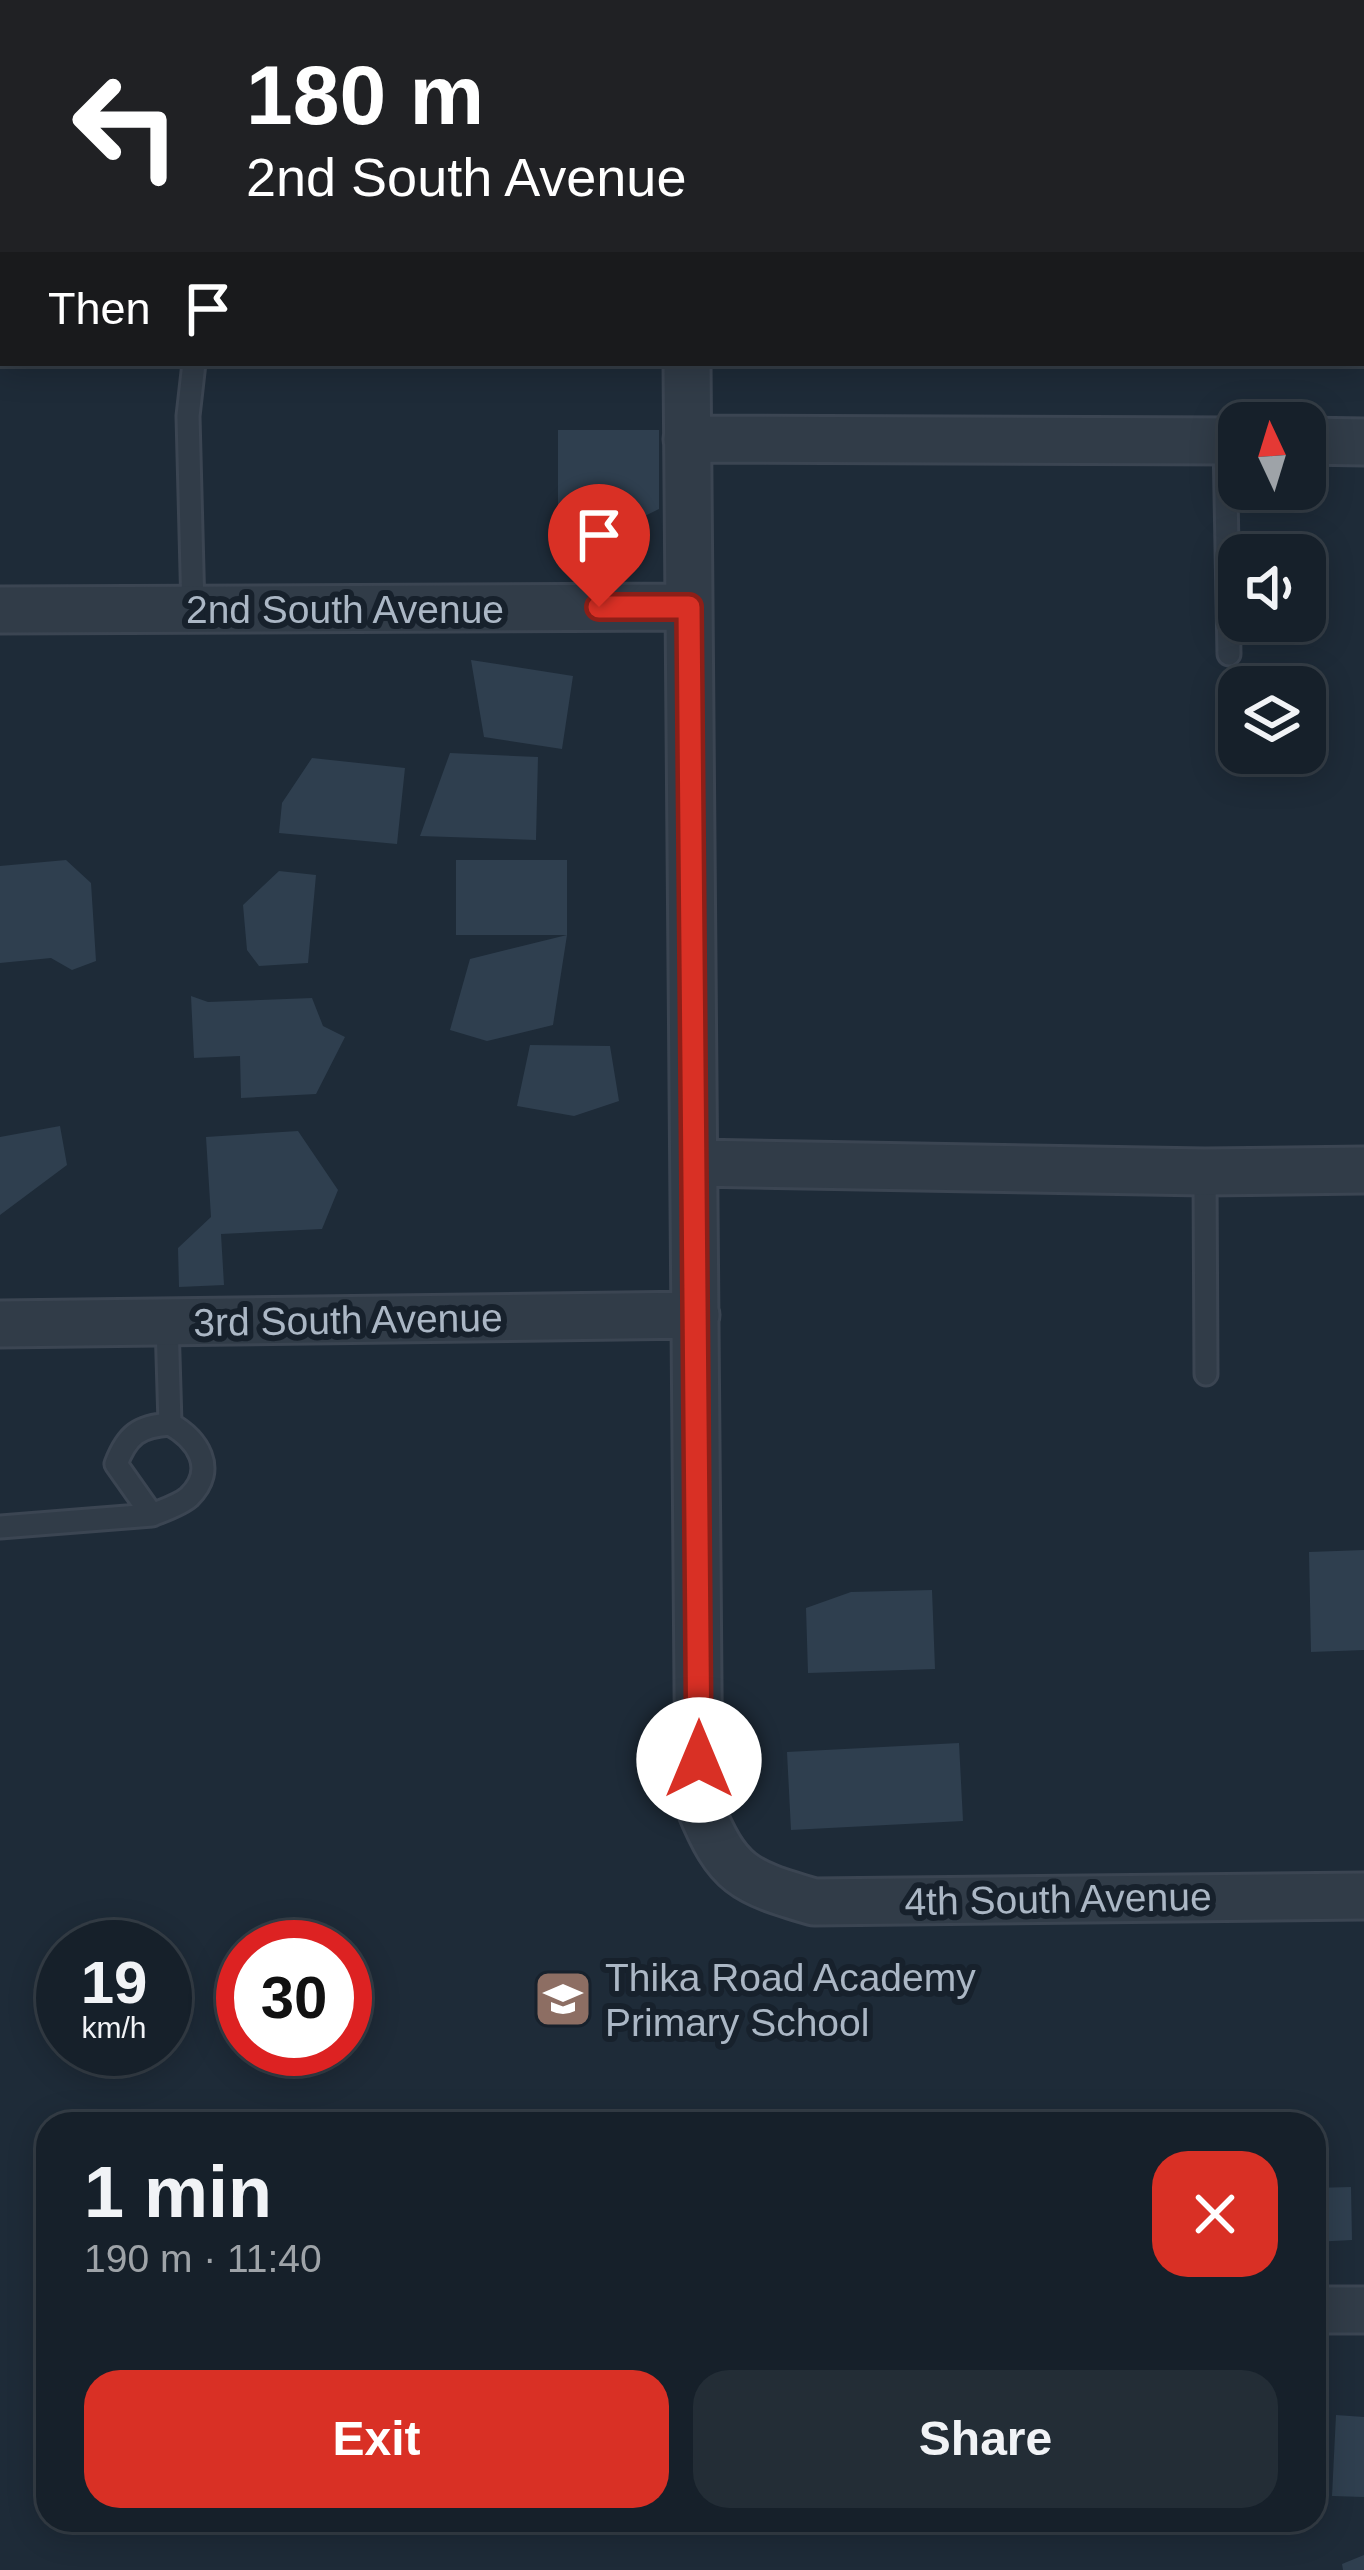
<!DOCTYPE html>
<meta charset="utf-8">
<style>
:root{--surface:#16202a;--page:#232d36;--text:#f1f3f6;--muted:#9ea3a8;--line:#353e47;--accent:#d93025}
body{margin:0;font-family:Helvetica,sans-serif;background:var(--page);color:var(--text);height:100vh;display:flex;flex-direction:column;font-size:45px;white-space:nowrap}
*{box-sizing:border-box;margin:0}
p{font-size:39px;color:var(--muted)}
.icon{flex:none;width:66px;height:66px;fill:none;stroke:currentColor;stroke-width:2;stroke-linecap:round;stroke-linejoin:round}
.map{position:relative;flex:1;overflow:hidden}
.drawer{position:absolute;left:36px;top:2112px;width:1290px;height:420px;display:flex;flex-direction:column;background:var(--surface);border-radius:36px;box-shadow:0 6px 30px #0003,0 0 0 3px var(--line)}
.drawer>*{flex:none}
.banner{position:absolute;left:0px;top:0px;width:1365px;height:366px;box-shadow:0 6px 30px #0003,0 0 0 3px var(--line);background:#202124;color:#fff;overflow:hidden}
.needle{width:78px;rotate:356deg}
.tools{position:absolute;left:1218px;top:402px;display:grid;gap:24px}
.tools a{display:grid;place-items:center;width:108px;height:108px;border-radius:24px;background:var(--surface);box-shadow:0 6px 30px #0003,0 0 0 3px var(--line);font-size:60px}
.speed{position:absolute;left:36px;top:1920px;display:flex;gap:24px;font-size:60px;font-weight:700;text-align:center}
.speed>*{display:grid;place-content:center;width:156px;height:156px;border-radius:50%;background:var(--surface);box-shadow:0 6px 30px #0003,0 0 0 3px var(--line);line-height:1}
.speed small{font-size:30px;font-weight:400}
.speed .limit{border:18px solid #d22;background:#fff;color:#111}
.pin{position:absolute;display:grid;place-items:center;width:102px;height:102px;color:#fff;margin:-123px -51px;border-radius:50% 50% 50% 0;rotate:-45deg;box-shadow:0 0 12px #0007}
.pin .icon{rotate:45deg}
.me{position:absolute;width:132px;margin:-66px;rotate:0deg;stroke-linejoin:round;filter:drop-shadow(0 0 9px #0008)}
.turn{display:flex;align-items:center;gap:42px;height:252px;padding:0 48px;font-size:54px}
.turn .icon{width:156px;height:156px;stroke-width:2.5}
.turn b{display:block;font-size:84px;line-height:102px}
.then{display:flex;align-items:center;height:114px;padding:0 48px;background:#0003;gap:24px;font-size:45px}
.round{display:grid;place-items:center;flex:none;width:126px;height:126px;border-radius:36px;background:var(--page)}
.summary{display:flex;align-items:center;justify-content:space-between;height:204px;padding:0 48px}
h1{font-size:72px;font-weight:700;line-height:90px}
.action{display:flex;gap:24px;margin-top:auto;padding:24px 48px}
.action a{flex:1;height:138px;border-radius:36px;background:var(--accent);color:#fff;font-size:48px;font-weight:700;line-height:138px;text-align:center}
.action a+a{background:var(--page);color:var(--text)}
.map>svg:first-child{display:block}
.building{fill:#2f3f4f}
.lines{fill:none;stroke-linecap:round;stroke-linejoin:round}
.lane-casing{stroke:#3b4552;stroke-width:27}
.street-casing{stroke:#3b4552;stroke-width:51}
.lane{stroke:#313c48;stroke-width:21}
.street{stroke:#313c48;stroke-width:45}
.route-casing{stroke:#8d1f18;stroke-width:30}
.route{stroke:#d93025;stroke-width:21}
.labels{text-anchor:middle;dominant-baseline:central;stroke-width:12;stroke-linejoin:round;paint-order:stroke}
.street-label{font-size:39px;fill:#abb7c5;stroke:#17212c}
.poi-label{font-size:39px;fill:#abb7c5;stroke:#17212c;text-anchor:start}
</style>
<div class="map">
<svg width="1364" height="2570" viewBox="0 0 1364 2570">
<rect width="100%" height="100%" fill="#1e2b38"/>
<path class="building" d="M558,430H659V509L602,537H558Z
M471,660L573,676L562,749L484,737Z
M450,753L538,757L536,840L420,836Z
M312,758L405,768L397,844L279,833L282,803Z
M66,860L91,883L96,961L72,970L51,958L0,963V866Z
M456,860H567V935H456Z
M279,871L316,875L308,963L259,966L247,950L243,905Z
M567,935L553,1025L487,1041L450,1030L470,959Z
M191,996L208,1002L312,998L323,1026L345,1037L316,1094L241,1098L240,1056L194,1058Z
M530,1045L610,1046L619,1101L574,1116L517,1106Z
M60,1126L67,1165L0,1215V1137Z
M298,1131L338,1190L322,1229L221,1234L224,1285L179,1287L178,1248L211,1217L206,1137Z
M1364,1550V1650L1311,1652L1309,1552Z
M932,1590L935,1669L808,1673L806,1608L851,1592Z
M959,1743L963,1821L791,1830L787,1752Z
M1351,2187L1352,2240L1314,2242V2188Z
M1336,2415L1364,2417V2497L1332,2496Z
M1364,2555V2570H1343L1342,2564Z"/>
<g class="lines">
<g class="lane-casing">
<path id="lane" d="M1225,441L1229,654
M193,610L188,416L194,363
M1205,1172L1206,1374
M167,1322L170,1424
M170,1424C197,1439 218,1469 189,1497C180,1505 164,1510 152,1515L116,1464C127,1435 139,1426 170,1424Z
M0,1527L152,1515"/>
</g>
<g class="street-casing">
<path id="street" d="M684,0V3
M687,363L699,1805C728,1876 743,1881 814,1902L1364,1896
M687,439L1239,441
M1305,441L1364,442
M0,610L689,607
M695,1163L1205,1172L1364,1170
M0,1324L696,1315
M1314,2310H1364"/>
</g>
<use href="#lane" class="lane"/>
<use href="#street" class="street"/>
</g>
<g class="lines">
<g class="route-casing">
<path id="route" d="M599,607H689L699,1760"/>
</g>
<use href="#route" class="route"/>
</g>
<defs>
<g id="school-square" transform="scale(3)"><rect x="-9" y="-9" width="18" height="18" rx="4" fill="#8d6e63" stroke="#17212c"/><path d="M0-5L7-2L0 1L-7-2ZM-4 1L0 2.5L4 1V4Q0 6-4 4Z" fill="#fff"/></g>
</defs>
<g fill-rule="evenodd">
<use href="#school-square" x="563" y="1999"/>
</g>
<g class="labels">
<g class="street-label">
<text x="345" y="609">2nd South Avenue</text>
<text transform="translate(348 1320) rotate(-1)">3rd South Avenue</text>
<text transform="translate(1058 1899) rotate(-1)">4th South Avenue</text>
</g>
<g class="poi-label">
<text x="605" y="1977">Thika Road Academy<tspan x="605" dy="45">Primary School</tspan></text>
</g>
</g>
</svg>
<div class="tools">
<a><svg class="needle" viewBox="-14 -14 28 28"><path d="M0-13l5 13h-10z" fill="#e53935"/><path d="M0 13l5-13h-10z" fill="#9ea3a8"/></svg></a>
<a><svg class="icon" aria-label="sound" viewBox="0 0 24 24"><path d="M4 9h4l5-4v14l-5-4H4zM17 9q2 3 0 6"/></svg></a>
<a><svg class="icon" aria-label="layers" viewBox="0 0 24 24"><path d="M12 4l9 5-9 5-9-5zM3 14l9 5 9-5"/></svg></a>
</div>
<div class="speed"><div>19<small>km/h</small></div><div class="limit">30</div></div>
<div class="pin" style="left:599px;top:607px;background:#d93025"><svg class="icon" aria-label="arrive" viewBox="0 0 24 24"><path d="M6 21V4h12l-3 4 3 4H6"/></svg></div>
<svg class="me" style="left:699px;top:1760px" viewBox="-20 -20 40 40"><circle r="19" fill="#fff"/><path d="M0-13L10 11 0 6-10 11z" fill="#d93025"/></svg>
<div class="banner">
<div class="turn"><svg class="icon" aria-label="left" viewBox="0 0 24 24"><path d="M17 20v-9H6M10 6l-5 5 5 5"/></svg><div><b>180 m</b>2nd South Avenue</div></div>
<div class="then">Then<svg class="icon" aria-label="arrive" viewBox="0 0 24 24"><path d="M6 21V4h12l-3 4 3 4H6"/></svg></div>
</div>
<section class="drawer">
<div class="summary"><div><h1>1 min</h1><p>190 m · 11:40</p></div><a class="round" style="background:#d93025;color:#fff"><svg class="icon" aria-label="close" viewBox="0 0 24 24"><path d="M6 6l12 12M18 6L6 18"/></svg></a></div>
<div class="action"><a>Exit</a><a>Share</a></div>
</section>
</div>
